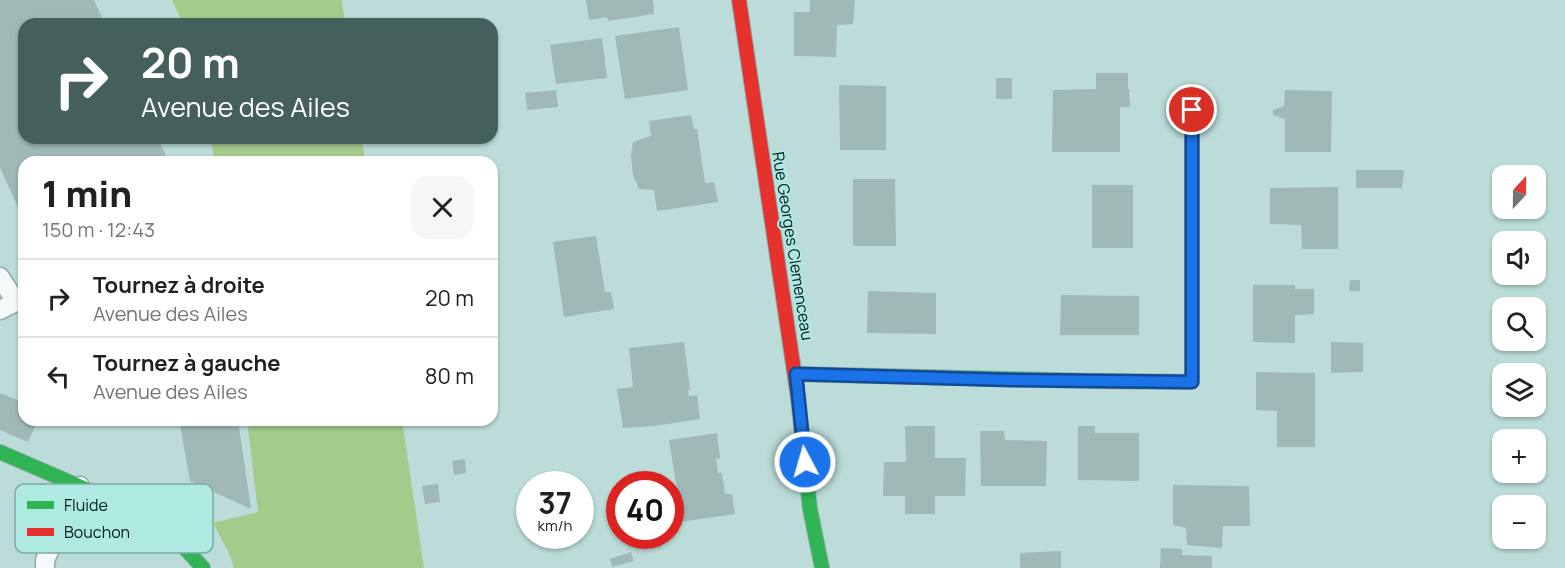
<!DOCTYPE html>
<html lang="fr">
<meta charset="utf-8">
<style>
:root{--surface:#fff;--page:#f6f6f6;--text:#202124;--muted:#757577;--line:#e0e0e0}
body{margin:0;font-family:Manrope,sans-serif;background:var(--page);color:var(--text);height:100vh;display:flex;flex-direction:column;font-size:22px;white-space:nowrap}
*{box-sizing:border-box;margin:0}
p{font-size:20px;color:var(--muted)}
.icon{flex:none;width:33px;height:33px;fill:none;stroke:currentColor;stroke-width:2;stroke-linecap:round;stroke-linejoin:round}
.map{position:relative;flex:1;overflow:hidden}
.details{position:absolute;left:18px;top:156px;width:480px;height:270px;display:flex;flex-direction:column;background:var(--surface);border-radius:18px;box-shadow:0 2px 4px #0004}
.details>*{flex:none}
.banner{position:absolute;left:18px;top:18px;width:480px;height:126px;border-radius:18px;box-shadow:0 2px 4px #0004;background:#455f5c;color:#fff;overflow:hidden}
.needle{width:39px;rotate:22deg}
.fabs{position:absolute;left:1492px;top:165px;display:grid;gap:12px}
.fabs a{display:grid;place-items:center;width:54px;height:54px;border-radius:12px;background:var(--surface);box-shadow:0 2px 4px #0004;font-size:30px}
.speed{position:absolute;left:516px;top:471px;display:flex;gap:12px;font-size:30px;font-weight:700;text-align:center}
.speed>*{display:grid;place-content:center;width:78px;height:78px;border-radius:50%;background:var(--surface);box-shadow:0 2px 4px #0004;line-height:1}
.speed small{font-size:15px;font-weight:400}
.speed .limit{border:9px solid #d22;background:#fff;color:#111}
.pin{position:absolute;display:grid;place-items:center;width:51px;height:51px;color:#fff;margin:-26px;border:3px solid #fff;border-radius:50%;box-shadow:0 2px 6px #0007}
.me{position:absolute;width:66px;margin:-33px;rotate:354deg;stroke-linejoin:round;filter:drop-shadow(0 0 4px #0008)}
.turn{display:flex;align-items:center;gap:21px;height:126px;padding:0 24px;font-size:27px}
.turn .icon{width:78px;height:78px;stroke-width:2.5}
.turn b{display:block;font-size:42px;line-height:51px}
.round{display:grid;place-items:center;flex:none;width:63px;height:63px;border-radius:18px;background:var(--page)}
.head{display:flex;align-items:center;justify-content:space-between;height:102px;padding:0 24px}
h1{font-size:36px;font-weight:800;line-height:45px}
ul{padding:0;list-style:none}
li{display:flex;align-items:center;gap:18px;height:78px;padding:0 24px;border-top:2px solid var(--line)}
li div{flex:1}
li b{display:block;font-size:22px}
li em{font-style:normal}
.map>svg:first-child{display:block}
.green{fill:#a4cb8c}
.building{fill:#a0b9b6}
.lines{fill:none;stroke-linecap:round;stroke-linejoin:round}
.lane-casing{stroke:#91aaa8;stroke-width:21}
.fast-casing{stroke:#91aaa8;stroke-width:16}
.jam-casing{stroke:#91aaa8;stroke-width:16}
.lane{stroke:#f5faf9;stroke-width:18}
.fast{stroke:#30b455;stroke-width:14}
.jam{stroke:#e5322d;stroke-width:14}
.route-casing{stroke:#114b97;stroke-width:15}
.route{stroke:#1a73e8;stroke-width:10}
.labels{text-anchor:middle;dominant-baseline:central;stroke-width:4.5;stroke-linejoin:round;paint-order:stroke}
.street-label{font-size:16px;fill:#051c1a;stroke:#aee9e2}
.key{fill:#aee9e2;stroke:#7baca6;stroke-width:1.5}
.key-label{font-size:16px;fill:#051c1a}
</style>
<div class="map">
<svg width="1565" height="568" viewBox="0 0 1565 568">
<rect width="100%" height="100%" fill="#bbdcd8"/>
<path class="green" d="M172,0H342L345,24H183Z
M211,138H362L365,162H214Z
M247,420H402L424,568H234L229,553L213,523L258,512Z"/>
<path class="building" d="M0,0H94L105,24H24V138H158L169,162H24V220L0,168Z
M586,0H653L654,14L608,21L607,17L589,20Z
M810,0H855L853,24L837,25L836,57L794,56V12H810Z
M679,27L688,90L625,99L615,36Z
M602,38L607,78L556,84L550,45Z
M1096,73H1128V89H1129L1130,107H1120V152H1052L1053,90L1096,89Z
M996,78H1012V99H996Z
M839,85L886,86V150H840Z
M556,90L558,107L527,110L525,93Z
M1285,90L1332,91L1331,152H1285V119L1273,115V110L1284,106Z
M691,115L694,129H697L705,183L714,182L718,202L657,211L654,190L639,189L633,175L631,156L633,142L651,136L649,121Z
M1356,170H1404L1402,188H1356Z
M853,179H895L896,246H853Z
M1092,185H1133V248H1092Z
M1338,187V249H1302L1301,225L1270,224V188Z
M596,236L605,292H611L614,309L564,317L553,242Z
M1350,280H1360V291H1349Z
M1253,285H1295V289H1314V314L1295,315V343L1253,342Z
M868,291L936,293V334L867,333Z
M1061,295L1139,296V335H1060Z
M684,342L690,389L688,391L689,396L697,395L700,419L654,426L623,428L617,389L633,387L629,348Z
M1331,342L1363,343V372L1331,373Z
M492,352H493L496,372H492Z
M1256,372L1315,373V447H1277V411L1256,410Z
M0,393L24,403V420H38L28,442L0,430Z
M179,420H238L251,509L190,481Z
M905,426H935V458H966L965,496H935V514H905V496H883L884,462H906Z
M1078,426H1095V433H1139V481L1078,480Z
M980,431H1004L1005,440L1047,441L1046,486H981Z
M717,433L720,458L716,459L718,473H722L725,494H732L735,514L673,523L671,503L679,501L669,440Z
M465,459L466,473L454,475L452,461Z
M438,484L440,502L425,504L422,486Z
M1173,485L1249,486L1250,526H1223L1222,548L1187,545L1186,528L1173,525Z
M1161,548L1182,549V555L1212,556V568H1160Z
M1061,551V568H1020V553Z
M631,552L634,561L612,567L610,559Z"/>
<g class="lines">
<g class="lane-casing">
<path id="lane" d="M0,277L16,302L0,310
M45,568V560L80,486"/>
</g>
<g class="fast-casing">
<path id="fast" d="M796,374L1090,381
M798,398L810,509L822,568
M0,452L134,510L173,535L203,568"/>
</g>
<g class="jam-casing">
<path id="jam" d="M739,0L798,398
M1090,381L1192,382V110"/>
</g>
<use href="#lane" class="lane"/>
<use href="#fast" class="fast"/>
<use href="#jam" class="jam"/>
</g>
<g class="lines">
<g class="route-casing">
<path id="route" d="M805,462L796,374L1011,380L1192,382V110"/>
</g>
<use href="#route" class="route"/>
</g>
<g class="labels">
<g class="street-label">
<text transform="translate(793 246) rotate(81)">Rue Georges Clemenceau</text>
</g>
</g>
<rect x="15" y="484" width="198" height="69" rx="9" class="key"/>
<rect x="27" y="501" width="27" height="8" fill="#30b455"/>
<rect x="27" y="528" width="27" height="8" fill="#e5322d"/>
<g class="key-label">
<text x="64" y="511">Fluide</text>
<text x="64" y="538">Bouchon</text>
</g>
</svg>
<div class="fabs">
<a><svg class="needle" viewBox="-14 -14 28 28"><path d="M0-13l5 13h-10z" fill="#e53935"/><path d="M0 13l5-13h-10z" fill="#757577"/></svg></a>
<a><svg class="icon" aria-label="sound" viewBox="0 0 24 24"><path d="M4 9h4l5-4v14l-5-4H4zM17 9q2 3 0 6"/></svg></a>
<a><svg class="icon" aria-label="search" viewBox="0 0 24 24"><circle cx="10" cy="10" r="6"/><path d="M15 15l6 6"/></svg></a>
<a><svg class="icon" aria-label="layers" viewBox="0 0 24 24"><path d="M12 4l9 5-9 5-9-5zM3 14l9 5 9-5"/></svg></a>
<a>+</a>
<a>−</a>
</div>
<div class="speed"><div>37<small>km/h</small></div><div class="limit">40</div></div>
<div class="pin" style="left:1192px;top:110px;background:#d93025"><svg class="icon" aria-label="arrive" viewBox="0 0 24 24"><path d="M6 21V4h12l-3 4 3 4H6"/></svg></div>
<svg class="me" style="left:805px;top:462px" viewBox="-20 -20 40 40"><circle r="17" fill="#1a73e8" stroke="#fff" stroke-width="3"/><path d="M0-11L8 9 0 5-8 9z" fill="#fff"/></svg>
<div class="banner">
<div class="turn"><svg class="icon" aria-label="right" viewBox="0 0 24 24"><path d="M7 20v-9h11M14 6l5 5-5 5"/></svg><div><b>20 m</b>Avenue des Ailes</div></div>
</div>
<section class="details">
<div class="head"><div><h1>1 min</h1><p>150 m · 12:43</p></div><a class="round"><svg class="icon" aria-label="close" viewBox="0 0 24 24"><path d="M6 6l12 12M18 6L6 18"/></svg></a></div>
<ul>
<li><svg class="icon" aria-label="right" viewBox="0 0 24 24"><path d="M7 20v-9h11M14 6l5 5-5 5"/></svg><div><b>Tournez à droite</b><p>Avenue des Ailes</p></div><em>20 m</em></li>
<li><svg class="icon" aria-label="left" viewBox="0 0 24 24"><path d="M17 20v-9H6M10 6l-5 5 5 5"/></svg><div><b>Tournez à gauche</b><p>Avenue des Ailes</p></div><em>80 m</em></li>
</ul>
</section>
</div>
